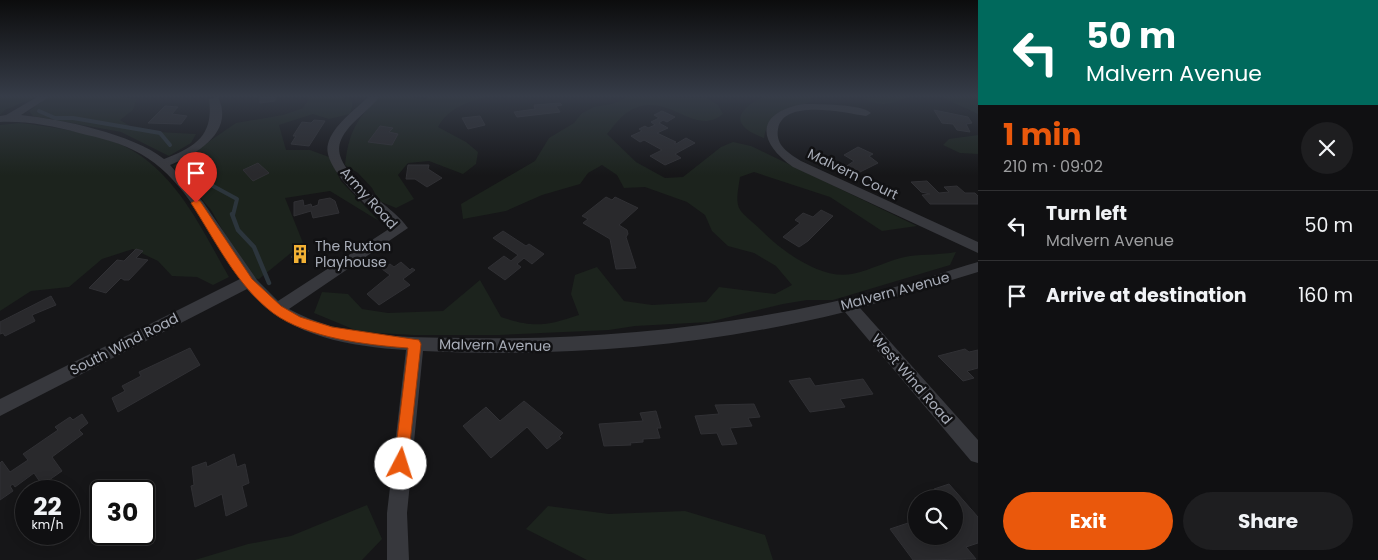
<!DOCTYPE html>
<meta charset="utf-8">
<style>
:root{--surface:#101012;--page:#1e1e20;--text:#f1f3f6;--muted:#9c9d9f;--line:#303032;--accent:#ea580c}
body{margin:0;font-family:Poppins,sans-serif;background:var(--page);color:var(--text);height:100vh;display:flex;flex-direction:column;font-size:19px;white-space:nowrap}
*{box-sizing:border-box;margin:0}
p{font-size:16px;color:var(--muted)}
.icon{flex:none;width:28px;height:28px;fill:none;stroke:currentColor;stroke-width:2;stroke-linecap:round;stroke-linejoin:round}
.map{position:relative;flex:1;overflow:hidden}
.panel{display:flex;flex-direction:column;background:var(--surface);width:400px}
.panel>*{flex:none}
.banner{background:#00695c;color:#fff;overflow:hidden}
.buttons{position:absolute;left:908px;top:490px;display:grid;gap:10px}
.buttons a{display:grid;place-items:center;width:55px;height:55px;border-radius:50%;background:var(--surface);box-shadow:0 2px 12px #0003,0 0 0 1px var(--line);font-size:25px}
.speed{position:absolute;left:15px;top:480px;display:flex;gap:10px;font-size:25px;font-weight:700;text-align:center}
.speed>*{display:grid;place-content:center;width:65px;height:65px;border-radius:50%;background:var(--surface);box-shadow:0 2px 12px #0003,0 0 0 1px var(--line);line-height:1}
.speed small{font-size:12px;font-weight:400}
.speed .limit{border:2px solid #111;border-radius:8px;background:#fff;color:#111}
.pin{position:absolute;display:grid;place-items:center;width:42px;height:42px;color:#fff;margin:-51px -21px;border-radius:50% 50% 50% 0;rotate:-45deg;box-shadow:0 0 5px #0007}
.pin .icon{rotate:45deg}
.me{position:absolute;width:55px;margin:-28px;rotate:5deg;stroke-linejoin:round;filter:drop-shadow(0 0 4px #0008)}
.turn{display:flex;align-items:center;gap:18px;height:105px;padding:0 25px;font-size:22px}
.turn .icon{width:65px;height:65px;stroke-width:2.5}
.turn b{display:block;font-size:35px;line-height:42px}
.round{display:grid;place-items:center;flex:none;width:52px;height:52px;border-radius:26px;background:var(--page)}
.summary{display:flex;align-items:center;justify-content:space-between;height:85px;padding:0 25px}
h1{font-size:30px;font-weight:700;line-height:38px;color:var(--accent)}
.cta{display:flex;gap:10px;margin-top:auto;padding:10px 25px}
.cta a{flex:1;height:58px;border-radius:30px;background:var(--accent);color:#fff;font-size:20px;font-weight:700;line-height:58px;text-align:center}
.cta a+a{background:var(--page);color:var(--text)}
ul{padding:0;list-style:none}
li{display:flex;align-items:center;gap:15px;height:70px;padding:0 25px;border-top:1px solid var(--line)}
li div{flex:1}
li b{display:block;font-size:19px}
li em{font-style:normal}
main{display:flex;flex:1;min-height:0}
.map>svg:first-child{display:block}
.green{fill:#1c231d}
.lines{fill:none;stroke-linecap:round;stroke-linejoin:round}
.stream-far1{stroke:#2c353c;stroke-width:4}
.stream{stroke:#2c353c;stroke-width:4.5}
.building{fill:#29292c;stroke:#303034}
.street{fill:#37383d;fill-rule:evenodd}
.route{fill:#ea580c;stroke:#983908}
.labels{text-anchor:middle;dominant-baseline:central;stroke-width:5;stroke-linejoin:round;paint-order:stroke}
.street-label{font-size:14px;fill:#a8adb8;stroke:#111113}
.poi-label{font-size:14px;fill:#a8adb8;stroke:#111113;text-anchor:start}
</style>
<main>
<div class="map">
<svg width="978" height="560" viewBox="0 0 978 560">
<rect width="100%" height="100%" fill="#161618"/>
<path class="green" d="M0,97H36L5,110L0,115Z
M48,97H120L136,99L133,110L120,120L138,131L196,134L191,143L169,156L121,132L33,116L29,111Z
M310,97H343L353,102L350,114L329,119L313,114L279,125L286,150H310L329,157L341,181L379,221L330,191L285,198L303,243L259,279L250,278L211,210L173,166L236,123L283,115L303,108Z
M378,97H410L425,100L428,97H484C465,103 448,109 438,127L466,142L478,152L476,164L463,174L429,161L408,163L398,175L414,199L396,208L379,201L372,188L358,173L345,165C349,131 356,121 378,97Z
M629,97L706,98L718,105L723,114C693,139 667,87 628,112C620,117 613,127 607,134L636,162L665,178L683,177L721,147L733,142L751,146L917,226L882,231L830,197L754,172L740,177C734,213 737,207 762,231C782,251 821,280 852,274C872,270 890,259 910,256C926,254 940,255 956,252L950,265L833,300H807L783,304L709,322L635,326L609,330L499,335H414L360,332L314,313L322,292L348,294L362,309L388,313L443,311L480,280L501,317C534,328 546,326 579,315L571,294L575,275L597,267L624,301L652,305L706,302L719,287L775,294L792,285L776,266L754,253L728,246L712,231L705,215L687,202L645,187L624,188L617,175L602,165L588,173L580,184L542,195L506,211L463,219L461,204L535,161L549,138L574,123L582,113L594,107L612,104Z
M763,97H811L810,102C788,110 768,112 764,138C732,126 733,112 763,97Z
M907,97C890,105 880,107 863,98Z
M942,97H978V114Z
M19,123C49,126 100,134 126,147C177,173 202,230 229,277L213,285L197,277L172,276L158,261L133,249L102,259L69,287L31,291L0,311V125Z
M978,135V154L960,153L943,145L949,139Z
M367,505L382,539L362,560H195L248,544L291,536Z
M548,506L609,514L685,511L765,535L773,560H587L526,529Z"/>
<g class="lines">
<path class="stream-far1" d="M39,111L55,118H73L160,133L170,145
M186,161L202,180L237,199L233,215"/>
<path class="stream" d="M232,214L238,230L254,247L269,283"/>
</g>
<path class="building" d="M260,97H275V101L260,103Z
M560,103L562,105L556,106L560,112L517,117L514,112L535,109L534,105Z
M165,106L178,107L172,114L187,116L181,124L148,123Z
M934,110L968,117L972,123L966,124L970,132L957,130L953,124L942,123Z
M662,111L675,117L667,122L663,120L659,123L668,128L657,133L676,142L674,143L676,144L686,138L695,143L675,154L681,158L665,165L650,156L662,150L644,140L640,142L631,136L642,131L639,129L645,126L648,128L655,125L651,122L659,118L654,115Z
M480,116L485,125L468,129L462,118Z
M314,120L325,121L309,146L291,144L296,136H293L302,122L311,123Z
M380,126L393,128L389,132L398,134L392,145L368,142Z
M858,147L873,154L869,156L878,163L856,174L844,168L854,161L844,155Z
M258,163L269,173L253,181L243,170Z
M408,165H429L428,169L442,178L427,187L415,179H406Z
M927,181L939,193L949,192L944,187L957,186L965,193H975L978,196V204H930L922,195L930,194L921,192L911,182Z
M606,197L612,200L615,197L638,208L619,225L627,230L628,234L626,237L636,268L616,269L610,239L583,223L588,219L582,216Z
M330,198L335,201L339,213L313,218L311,211L294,216V202L303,200L304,206L311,204L312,207L318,205L319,200Z
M821,210L833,216L808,241L799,247L783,237L800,223L795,220L803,213L813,217Z
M503,231L526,246L529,244L544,254L532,264L524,258L517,264L521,267L505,280L488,268L504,256L511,261L518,255L493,238Z
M304,248L309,251L296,260L291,257Z
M136,249L143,251L136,258L148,260L129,280H124L121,278L106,293L89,288L117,260L124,261Z
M401,262L410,270L412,268L415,270L403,279L410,285L379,305L367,294L390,275L382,269L390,264L394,267Z
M51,296L56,305L32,315L35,321L5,336L3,333L0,334V322Z
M190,348L200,365L118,412L112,398L125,391L122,386L141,376L139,372Z
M965,349L969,352L978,350V368L967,371L974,378L963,381L938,356Z
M810,378L815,386L863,379L873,394L840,399L845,407L810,412L789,381Z
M524,401L563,433L559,437L561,438L547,449L527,427L491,458L463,426L486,407L500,421Z
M754,404L760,417L748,418L752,426L730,428L737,444L722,445L717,433L701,434L695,416L719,414L715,405Z
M656,411L661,428H657L660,438L643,439V442L630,443L631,445L604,446L599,424L643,421L640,413Z
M82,414L88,423L79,430L83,434L52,457L62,471L42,485L34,473L15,487L13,484L10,486L13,491L0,500V463L2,461L10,472L28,460L23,454L58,430L55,427L70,417L73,420Z
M234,454L237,467L245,464L249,483L242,486L247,506L226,516L222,494L195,507L191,486L194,485L192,467L206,462L207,467Z
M949,484L978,517V543L966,547L976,559L913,560L890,529L908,523L921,540L932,536H954V499H942L934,489Z"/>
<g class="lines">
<path class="street" d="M37,97H49L21,115C61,119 133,134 164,159C195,147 214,136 209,99L218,97C235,132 197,154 170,165L203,202L257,280L278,301L392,227C375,213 321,169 328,144C333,125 355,110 368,97H379C368,112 349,122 341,140C327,171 395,206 408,228L289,309C341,338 405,337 462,338C608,341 755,324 895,287C923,280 950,270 978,262V272L860,308L978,440V463L971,461L845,312C707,346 564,358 423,351L407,513L409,560H387V513L406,350C347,346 287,336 247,289L0,416V399L240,279C210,237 188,181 141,154C122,143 100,138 79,133C53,126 27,121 0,122V116L6,115Z
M804,104C818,104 862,104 871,113L866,116C846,113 783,98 778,129C775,146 790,154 801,161L978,242V253L793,167C756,141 756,112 804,104Z"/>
</g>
<linearGradient id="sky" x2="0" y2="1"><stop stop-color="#0c0c0d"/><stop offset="0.55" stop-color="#363c48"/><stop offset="1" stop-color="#363c48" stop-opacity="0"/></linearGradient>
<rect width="978" height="175" fill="url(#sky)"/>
<path class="route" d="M196,200L200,201L252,279L281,306L300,317L332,327L419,340L421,344L407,469L401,471L396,469L394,464L408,348C367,345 307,338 273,313C237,286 215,240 191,203Z"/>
<defs>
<g id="building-bare" transform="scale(1.5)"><path d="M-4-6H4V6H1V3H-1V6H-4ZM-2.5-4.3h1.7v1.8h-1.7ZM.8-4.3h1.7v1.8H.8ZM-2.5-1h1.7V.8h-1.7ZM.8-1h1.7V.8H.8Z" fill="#f2b134" stroke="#111113" stroke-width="2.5" paint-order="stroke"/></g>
</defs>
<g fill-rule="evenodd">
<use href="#building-bare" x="300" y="254"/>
</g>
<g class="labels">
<g class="street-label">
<text transform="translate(853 174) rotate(26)">Malvern Court</text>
<text transform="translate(369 198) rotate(48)">Army Road</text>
<text transform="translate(895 291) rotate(-15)">Malvern Avenue</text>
<text transform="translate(124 344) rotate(-27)">South Wind Road</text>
<text transform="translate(495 345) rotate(1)">Malvern Avenue</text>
<text transform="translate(912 379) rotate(49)">West Wind Road</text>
</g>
<g class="poi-label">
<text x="315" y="246">The Ruxton<tspan x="315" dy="16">Playhouse</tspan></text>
</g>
</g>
</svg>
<div class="buttons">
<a><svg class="icon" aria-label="search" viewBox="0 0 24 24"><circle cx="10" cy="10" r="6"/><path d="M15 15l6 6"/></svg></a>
</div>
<div class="speed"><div>22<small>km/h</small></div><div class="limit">30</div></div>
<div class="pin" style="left:196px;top:203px;background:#d93025"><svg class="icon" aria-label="arrive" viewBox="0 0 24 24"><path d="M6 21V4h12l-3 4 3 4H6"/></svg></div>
<svg class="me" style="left:401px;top:464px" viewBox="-20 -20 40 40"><circle r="19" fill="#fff"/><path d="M0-13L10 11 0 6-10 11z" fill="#ea580c"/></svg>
</div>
<section class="panel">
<div class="banner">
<div class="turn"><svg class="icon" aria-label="left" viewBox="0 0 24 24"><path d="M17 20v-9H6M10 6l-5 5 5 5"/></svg><div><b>50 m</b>Malvern Avenue</div></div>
</div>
<div class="summary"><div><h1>1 min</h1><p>210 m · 09:02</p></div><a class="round"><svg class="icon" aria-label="close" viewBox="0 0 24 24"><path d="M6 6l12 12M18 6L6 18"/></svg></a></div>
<ul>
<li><svg class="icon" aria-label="left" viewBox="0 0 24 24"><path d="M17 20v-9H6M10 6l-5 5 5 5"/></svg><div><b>Turn left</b><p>Malvern Avenue</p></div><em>50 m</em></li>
<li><svg class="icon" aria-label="arrive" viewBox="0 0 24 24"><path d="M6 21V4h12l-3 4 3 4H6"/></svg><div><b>Arrive at destination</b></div><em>160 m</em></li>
</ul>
<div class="cta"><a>Exit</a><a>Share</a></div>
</section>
</main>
